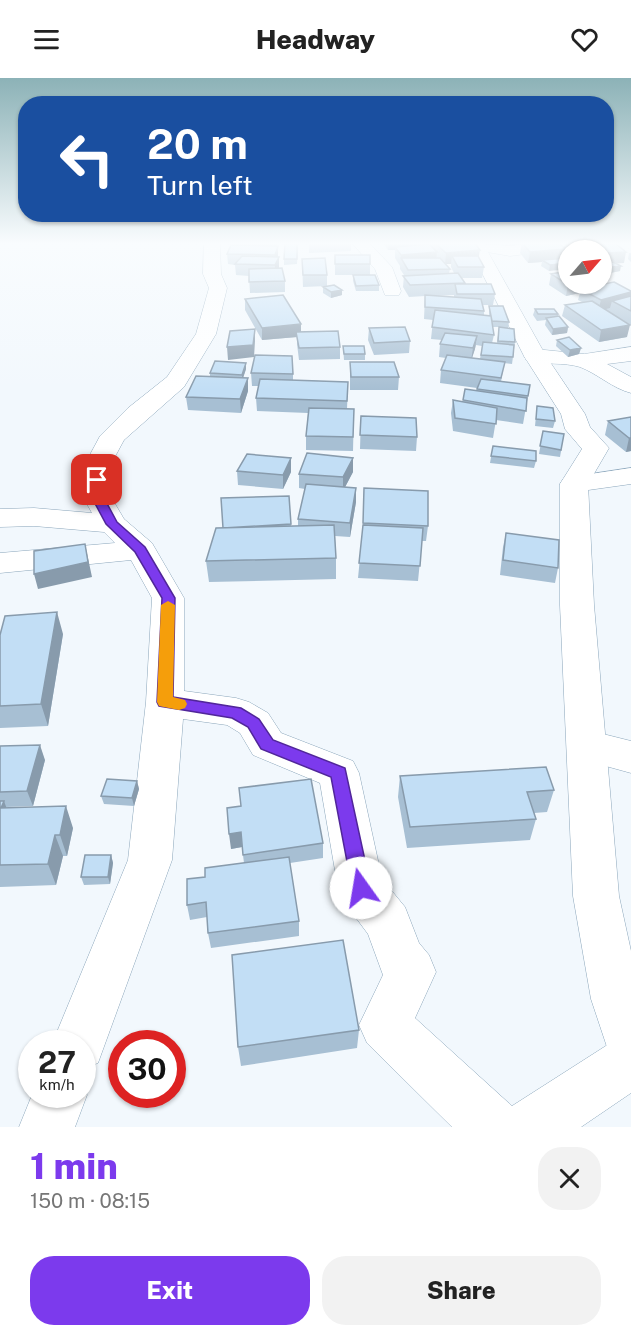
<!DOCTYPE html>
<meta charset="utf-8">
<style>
:root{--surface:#fff;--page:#f2f2f2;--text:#222;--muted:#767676;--accent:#7c3aed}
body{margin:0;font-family:"Public Sans",sans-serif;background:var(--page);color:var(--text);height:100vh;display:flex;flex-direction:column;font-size:22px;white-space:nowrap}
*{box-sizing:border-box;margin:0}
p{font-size:20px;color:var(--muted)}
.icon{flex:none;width:33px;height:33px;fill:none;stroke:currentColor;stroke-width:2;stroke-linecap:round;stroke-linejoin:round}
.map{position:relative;height:1049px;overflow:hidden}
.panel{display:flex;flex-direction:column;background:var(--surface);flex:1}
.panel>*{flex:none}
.top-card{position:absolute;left:18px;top:18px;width:596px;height:126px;border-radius:24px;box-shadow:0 2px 4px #0004;background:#1a4fa0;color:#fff;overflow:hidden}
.needle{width:39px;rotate:62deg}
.fabs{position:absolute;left:558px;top:162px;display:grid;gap:12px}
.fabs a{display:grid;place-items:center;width:54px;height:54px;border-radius:50%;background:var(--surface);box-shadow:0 2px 4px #0004;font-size:30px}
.speed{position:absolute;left:18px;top:952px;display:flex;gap:12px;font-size:30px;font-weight:700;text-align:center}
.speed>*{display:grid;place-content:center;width:78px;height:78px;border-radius:50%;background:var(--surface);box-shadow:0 2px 4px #0004;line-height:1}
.speed small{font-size:15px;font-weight:400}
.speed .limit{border:9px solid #d22;background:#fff;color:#111}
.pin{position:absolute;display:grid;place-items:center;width:51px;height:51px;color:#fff;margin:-26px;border-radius:12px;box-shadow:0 3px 9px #0006}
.me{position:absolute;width:66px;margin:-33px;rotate:347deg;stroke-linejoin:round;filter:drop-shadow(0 0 4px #0008)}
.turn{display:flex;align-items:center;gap:21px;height:126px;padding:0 30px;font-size:27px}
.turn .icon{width:78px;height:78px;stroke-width:2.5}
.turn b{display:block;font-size:42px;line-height:51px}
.round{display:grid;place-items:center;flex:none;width:63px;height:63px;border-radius:24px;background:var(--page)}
.overview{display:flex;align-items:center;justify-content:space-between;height:102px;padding:0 30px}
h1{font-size:36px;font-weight:800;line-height:45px;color:var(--accent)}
.primary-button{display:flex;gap:12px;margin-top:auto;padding:12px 30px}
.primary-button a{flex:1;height:69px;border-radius:24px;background:var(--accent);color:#fff;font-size:24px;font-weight:800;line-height:69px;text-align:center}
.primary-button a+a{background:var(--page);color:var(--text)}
header{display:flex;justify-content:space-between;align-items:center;height:78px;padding:0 30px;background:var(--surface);font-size:27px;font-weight:800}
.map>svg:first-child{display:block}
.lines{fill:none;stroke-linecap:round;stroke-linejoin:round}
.street-casing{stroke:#8ba6bb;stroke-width:1}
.secondary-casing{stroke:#8ba6bb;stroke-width:1}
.street{fill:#fff;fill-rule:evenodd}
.secondary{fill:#fff;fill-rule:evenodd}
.wall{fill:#a7bfd3;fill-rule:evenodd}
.shaded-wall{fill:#889bac}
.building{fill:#c2def5;stroke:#889bac;stroke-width:1.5}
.route{fill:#7c3aed;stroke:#51269a;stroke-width:1.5}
.slow{fill:#f59e0b}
</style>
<header><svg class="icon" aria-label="menu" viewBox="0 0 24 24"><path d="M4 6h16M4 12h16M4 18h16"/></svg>Headway<svg class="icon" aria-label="heart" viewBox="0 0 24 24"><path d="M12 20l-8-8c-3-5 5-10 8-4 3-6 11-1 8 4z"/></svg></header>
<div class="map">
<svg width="631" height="1049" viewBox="0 0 631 1049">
<rect width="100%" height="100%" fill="#f2f8fd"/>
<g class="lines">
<g class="street-casing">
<path id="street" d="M204,165H220L221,196L227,210L216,256L184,309L124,362L111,386V419L124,441L152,465L184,520V613L236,620L249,624L268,635L281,655L353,683L359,695L382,801L405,829L419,865L429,877L436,894L415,940L512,1028L612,964L631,956V1015L581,1049H452L367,965L359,947L383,897L368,856L345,825L338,810L320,705L253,677L240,655L227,647L183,641L172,782L98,985L82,991V966H52L128,782L146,624L152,520L131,482L0,495V475L115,465L104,454L34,448L0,449V431L34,430L92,435L83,419L85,386L100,358L128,330L167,299L196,256L209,210L203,196Z
M352,165H369L392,189L401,213L399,217H385L375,191Z
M469,165L510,168L535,165H580L572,170L510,178L470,171L468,167Z
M631,269V283L607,286L631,299V315C612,310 598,296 580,289C564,284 544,287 527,283L524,278L527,273L535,271L584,276Z
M631,390V406L574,414L564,412L560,406L564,400Z
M587,652L631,663V695L573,679L567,668L573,657Z
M82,1007L87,1017L75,1049H19L32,1017H82Z"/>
</g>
<g class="secondary-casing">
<path id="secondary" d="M467,165H483L546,278L585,336L590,349L609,370L588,406L594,527L619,818L631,873V991L612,984L591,921L573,818L560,527V406L582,371L565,351L561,336L524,278Z"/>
</g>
<use href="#street" class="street"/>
<use href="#secondary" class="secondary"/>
</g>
<path class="wall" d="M234,165H277L279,190L285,203V214L250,215L249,198L236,197L235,187L228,186L227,176L236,167V165Z
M298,165L297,186L284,187V181Z
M308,165H351V173L309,175V165Z
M383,165H422V167L429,166L427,165H475L479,180L484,189L482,200H462L465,205V206L495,216L493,227H483L484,233V237L489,238V228L509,244L508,250L515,264L512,286L504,285L501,304L530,307L523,346L496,342L493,360L453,353L451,335L453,322L463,324L465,311L477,313V310L440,305L441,292L446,280L439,279L440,266L442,262L431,261L433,242L424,241L425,218L409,219L403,209L404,197L400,191V188L395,180V172H388ZM445,186H451V189L454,195H449L450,191ZM454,217V219L433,218ZM492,249H499L497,265H492L494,257ZM476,267L482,268L480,281L472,280Z
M522,165L564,170L565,166L587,170L588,165H615L624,185H616L620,193L610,195L607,193L606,195L602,196V185L604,187L605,186L602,184V172H568V179L565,176V180L549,193L541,188L542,184L528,185L520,175Z
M629,175H631V184L628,181Z
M335,177L370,186V197L379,207V213H356L353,203V197H358H335Z
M302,181L327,197V208L303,209Z
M551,196L568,206H597V208L631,213V247L619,240L627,259L599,264L562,238L565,227L582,224L578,222L580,215L566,218L549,207Z
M323,209L342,212V217L331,220L323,215Z
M245,221L301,254L340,269V281L299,282L297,266V259L262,262L245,232Z
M535,231L558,236V239L568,249L567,255L552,257L545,247L546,242L537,243L533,237Z
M369,250L410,263L409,275L374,277L368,262Z
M557,262L581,270L579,276L568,279L556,268Z
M343,268L365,276V282H344Z
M350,284L399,299L398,312H350Z
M246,285V291L243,300H248V313L241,335L188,332L186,319L210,299V295Z
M251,295L293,296V302L348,304L347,331H354L353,373L306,372V358L308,335L257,333L256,320L259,308H252Z
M537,328L555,343L553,350L535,348Z
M361,338L417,359L416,373L360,371Z
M631,339V373L626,374L605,357L608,343Z
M543,353L564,356L560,379L539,376Z
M493,368L536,383L534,390L490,385Z
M291,380V394L283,411L238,407L237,393Z
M353,394L345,409L356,410V424L350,459L335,458L336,480V501L209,504L206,483L223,450L289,418L291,448H298V441L305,411L299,410V396Z
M364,410L428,448L426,463H422L418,503L358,500L363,449Z
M506,455L558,490L555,505L500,497L503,469Z
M63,556L48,648L0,650V557Z
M0,668L45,682L33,728L6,729V730L73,750L67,778H63L56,807L0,809Z
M400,698L554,712L547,734L534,735L536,741L530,762L407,770L398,719Z
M137,703L139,711L134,728L104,726L101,718Z
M240,728L323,765V780L290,785L299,843V858L211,870L208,855L207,839L190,842L187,827L205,799L244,785L242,769L231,771Z
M111,777L113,785L110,806L84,807L81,799Z
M359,952L357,970L241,988L238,969Z"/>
<path class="shaded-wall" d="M389,165H422V169H395V172H388Z
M511,165H522L521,166L510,168Z
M278,168V178L276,185L279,179V190L275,198V177Z
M566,171L564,182H542V184L528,185L530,174Z
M480,172L478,183L452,178L451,186H445L446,175Z
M437,174L436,185L401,181V177Z
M626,174L624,185L607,186L605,185L607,175Z
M568,185V191L549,193L550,187Z
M621,188L620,193L610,195L612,189Z
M602,190H607L606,195L602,196Z
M573,206H597L596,211H580V215L566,218L568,207Z
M342,212V217L331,220V214Z
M631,214V223H612L610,230L598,233L601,222Z
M301,246V258L296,254L297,259L262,262V250Z
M630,247L627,259L599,264L601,252Z
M568,249L567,255L552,257L553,251Z
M255,251V263L254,279L228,282L227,269Z
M477,258L475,271L471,283L473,270Z
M581,270L579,276L568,279L570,272Z
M246,285V291L242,303V297Z
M248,300V313L241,335L240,321Z
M629,360H631V373L626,374Z
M291,380V394L283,411V397Z
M353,380V394L343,413V399Z
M356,410V424L350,459V445Z
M85,466L92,499L38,511L34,496Z
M57,534L63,556L48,648L41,626Z
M40,667L45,682L33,728L27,713Z
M137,703L139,711L134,728L132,720Z
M4,723L12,745L1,730Z
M66,728L73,750L67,778L60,757Z
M241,754L242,769L231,771L229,756Z
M55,757L63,778L56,807L48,786Z
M111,777L113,785L110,806L108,799Z"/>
<path class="building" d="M285,165H297V181H284Z
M435,165H475L480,172L446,175Z
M522,165H558L566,171L530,174Z
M578,165V168H584L590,172H569L565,169H569L565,166Z
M593,165H615L626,174L607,175Z
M429,166L437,174L401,177L395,169Z
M231,167L278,168L275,177L227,176Z
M335,177H370V186H335Z
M242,178L279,179L275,187L235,186Z
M452,178H478L484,189H458Z
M325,180L327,197H303L302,181Z
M401,180H440L450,191L408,192Z
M567,180L568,181V185L550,187L542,182Z
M613,184L621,188L612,189L605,185Z
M602,185L607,190H602Z
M282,190L285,203L249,204V191Z
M568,193V206H573L568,207L551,196Z
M458,195L465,205L410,207L403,198Z
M353,197H375L379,207L356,208Z
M614,204L631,213V214L601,222L580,211Z
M455,206H491L495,216H457Z
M334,207L342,212L331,214L323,209Z
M283,217L301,246L262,250L245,221Z
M425,217L481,221L484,233L425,229Z
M631,218V233L612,223Z
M592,223L630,247L601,252L565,227Z
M489,228H503L509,244L492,243Z
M535,231H554L558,236H538Z
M435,232L491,238L494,257L432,249Z
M559,238L568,249L553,251L546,240Z
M405,249L410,263L374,265L369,250Z
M499,249L514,251L515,264L498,263Z
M255,251L253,267L227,269L230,253Z
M338,253L340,269L299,270L296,254Z
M445,255L477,258L473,270L440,266Z
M569,259L581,270L570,272L557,262Z
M483,264L514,267L513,279L481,277Z
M343,268H364L365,276H344Z
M255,277L292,278L293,296L251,295Z
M447,277L505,284L501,300L441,292Z
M215,283L246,285L242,297L210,295Z
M350,284H394L399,299H351Z
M196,298L248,300L240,321L186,319Z
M260,301L348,304L347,323L256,320Z
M481,301L530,307L528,318L477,311Z
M465,311L527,320L526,333L463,322Z
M453,322L497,330L496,346L455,340Z
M537,328L553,330L555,343L536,341Z
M309,330L354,331L353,359L306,358Z
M361,338L416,340L417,359L360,357Z
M631,339V360H629L608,343Z
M543,353L564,356L561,372L540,368Z
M493,368L536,373V383L491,378Z
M307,375L353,380L343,399L299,396Z
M247,376L291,380L283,397L237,393Z
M306,406L356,410L350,445L298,441Z
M364,410L428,413V448L363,445Z
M289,418L291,446L223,450L221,420Z
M334,447L336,480L206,483L216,450Z
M363,447L423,450L420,488L359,485Z
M506,455L559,462L558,490L503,482Z
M85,466L88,484L34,496V473Z
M57,534L41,626L0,628V557L5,538Z
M40,667L27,713L0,714V668Z
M546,689L554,712L527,714L536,741L410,749L400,698Z
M107,701L137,703L132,720L101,718Z
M311,701L323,765L243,777L241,754L229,756L227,730L241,728L239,710Z
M0,723H4L1,730L66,728L60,757H55L48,786L0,787Z
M85,777H111L108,799H81Z
M289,779L299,843L208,855L206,824L187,827V801L205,799V790Z
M343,862L359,952L238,969L232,877Z"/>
<linearGradient id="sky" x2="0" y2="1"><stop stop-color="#8cb2b7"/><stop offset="0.53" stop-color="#f9fcfe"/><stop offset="1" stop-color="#f9fcfe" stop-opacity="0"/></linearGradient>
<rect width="631" height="312" fill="url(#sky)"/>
<path class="route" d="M97,399L103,402V418L117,444L145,469L175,520L173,619L241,630L259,641L273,662L345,690L371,810L368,816L361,818L355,816L352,810L331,699L261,671L248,649L232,640L159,628L157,624L162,520L135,474L106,446L91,418L92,402Z"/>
<path class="slow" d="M168,523L175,527L173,619L185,622L187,626L185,630L179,632L159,628L157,624L161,527Z"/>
</svg>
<div class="fabs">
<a><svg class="needle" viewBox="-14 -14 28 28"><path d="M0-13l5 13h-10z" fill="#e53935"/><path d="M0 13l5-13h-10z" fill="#767676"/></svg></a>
</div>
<div class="speed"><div>27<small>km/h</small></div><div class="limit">30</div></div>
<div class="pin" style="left:97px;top:402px;background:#d93025"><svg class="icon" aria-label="arrive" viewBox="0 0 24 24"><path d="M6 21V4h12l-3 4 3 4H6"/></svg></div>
<svg class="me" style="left:361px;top:810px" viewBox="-20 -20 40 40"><circle r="19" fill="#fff"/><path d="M0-13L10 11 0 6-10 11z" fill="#7c3aed"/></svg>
<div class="top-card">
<div class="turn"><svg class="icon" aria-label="left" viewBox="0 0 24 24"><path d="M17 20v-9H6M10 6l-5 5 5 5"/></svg><div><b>20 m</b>Turn left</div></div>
</div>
</div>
<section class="panel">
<div class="overview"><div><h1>1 min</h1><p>150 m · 08:15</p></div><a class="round"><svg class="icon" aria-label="close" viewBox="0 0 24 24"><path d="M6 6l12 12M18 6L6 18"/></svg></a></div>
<div class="primary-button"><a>Exit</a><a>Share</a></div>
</section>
